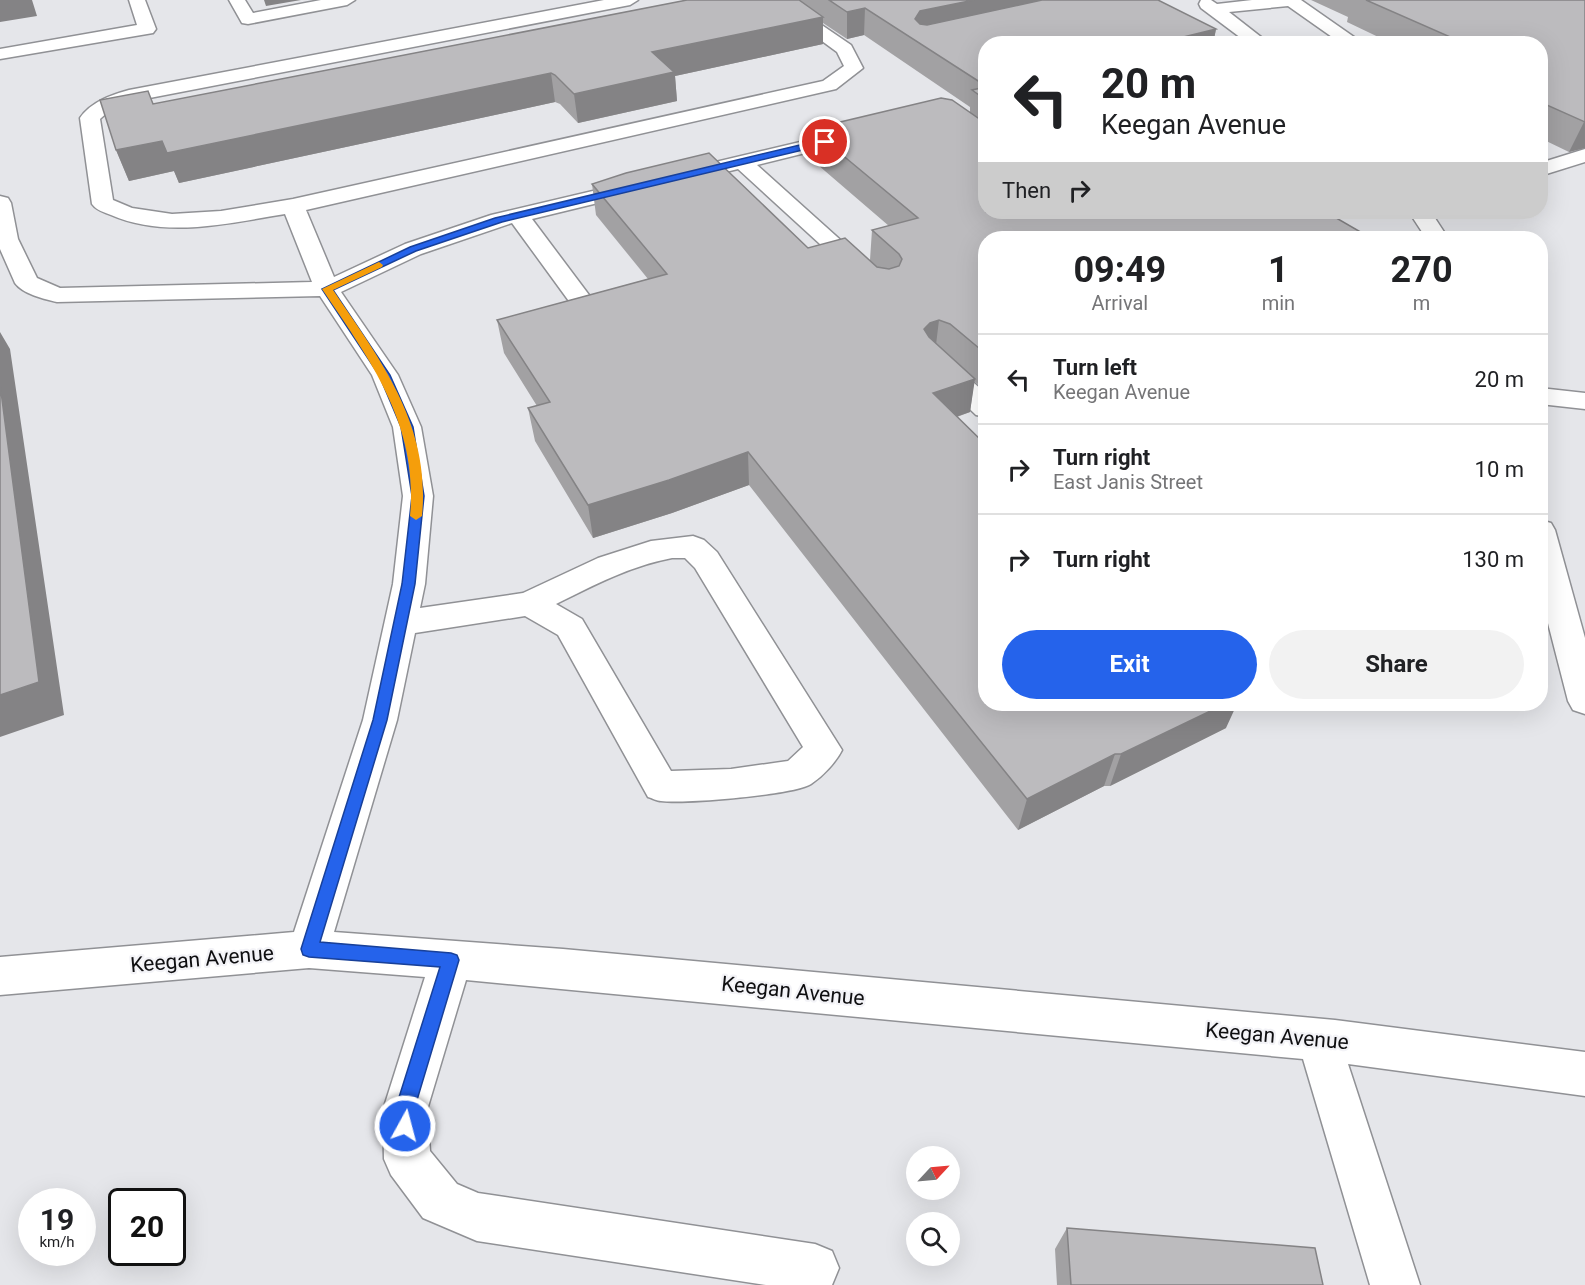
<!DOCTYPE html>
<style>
:root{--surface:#fff;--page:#f2f2f2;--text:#202124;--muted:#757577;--line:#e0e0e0;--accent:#2563eb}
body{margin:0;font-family:Roboto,sans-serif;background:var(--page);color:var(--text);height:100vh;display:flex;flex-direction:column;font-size:22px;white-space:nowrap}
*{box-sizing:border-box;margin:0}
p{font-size:20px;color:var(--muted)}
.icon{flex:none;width:33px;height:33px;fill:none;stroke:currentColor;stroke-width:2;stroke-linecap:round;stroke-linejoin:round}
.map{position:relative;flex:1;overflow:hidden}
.sheet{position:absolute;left:978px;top:231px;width:570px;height:480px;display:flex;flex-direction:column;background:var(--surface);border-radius:24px;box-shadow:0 6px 24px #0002}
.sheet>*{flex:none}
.hud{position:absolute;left:978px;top:36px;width:570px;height:183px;border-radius:24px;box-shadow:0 6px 24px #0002;background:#fff;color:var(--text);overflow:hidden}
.needle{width:39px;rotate:64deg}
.fabs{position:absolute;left:906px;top:1146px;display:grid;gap:12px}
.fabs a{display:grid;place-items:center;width:54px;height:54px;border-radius:50%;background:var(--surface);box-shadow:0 6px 24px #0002;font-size:30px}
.speed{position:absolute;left:18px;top:1188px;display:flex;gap:12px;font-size:30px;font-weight:700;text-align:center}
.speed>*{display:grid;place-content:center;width:78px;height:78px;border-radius:50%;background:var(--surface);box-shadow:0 6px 24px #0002;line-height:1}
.speed small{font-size:15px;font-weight:400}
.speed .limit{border:3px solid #111;border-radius:9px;background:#fff;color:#111}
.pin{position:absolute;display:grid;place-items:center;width:51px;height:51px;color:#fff;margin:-26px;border:3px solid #fff;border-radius:50%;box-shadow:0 2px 6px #0007}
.me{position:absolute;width:66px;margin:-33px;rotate:7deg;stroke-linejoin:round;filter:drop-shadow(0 0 4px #0008)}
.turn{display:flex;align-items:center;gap:21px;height:126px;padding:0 24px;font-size:27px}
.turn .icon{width:78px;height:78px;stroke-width:2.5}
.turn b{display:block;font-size:42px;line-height:51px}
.then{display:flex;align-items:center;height:57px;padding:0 24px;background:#0003;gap:12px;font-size:22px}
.eta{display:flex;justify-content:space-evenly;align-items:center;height:102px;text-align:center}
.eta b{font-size:36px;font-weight:700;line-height:42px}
.cta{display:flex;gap:12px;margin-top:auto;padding:12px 24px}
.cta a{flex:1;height:69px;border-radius:36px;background:var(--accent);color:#fff;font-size:24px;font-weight:700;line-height:69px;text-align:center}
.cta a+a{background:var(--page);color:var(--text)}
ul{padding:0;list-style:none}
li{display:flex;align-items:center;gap:18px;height:90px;padding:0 24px;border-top:2px solid var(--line)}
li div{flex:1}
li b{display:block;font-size:22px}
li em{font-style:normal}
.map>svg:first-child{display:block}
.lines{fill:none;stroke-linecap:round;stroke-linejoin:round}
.minor-casing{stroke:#909195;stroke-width:3}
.minor{fill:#fff;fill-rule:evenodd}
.wall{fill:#a2a1a3}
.shaded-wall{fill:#848385}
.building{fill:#bcbbbe;stroke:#848385;stroke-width:1.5}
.route{fill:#2563eb;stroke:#184099;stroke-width:1.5}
.slow{fill:#f59e0b}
.labels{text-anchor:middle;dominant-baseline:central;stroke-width:4.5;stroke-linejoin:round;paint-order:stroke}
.near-street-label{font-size:21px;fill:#0e0e10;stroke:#f3f3f7}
</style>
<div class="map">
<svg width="1585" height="1285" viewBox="0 0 1585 1285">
<rect width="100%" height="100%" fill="#e5e6ea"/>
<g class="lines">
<g class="minor-casing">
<path id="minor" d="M129,0H145L156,29L153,33L0,59V49L137,25Z
M229,0H245L253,13L321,0H355L347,5L248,24L242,23Z
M604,0H638L630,5L134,101L109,111L100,119L113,200L132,208L172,214L221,211L293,199L823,81L844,66L837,52L766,0H785L851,45L863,68L836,89L306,210L334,277L405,244L491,215L855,129L862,131L865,135L862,139L757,165L875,271L871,276L863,278L855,276L738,169L532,219L595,303L592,308L583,310L574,308L512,223L421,254L341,292L398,375L421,427L433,496L425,584L420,608L523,593L598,558L651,541L693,536L704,540L717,552L842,750C836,762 823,776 811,784C794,795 683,804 661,801C657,801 652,798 648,797L558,635L525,616L415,633L397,720L334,932L563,949L1335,1020L1585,1052V1096L1348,1064L1420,1285H1370L1303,1059L466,980L427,1110L430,1151L457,1184L478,1193L815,1244L832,1251L839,1268L832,1285H766L477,1241L423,1218L391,1175L384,1159L383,1110L425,977L309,968L0,995V957L294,932L363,720L393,584L403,496L393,427L372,375L320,296L57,302C44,299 23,294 15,283L0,249V196L8,198L11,203L18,239L37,278L60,288L312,282L285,214C229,223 166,239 111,215C104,212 97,211 92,204L80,118C91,102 111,95 129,90ZM672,558H685L695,568L803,747L788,761L731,769L671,771L582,619L556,604C594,585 630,566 672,558Z
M1201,0H1211L1217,4L1252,0H1301L1364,44H1342L1288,6L1229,12L1270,44H1249L1201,8L1199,4Z
M1585,149V162L1540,176V163Z
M1409,212H1431L1448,238H1426Z
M939,357L948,359L986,394V417L976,415L930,371L926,365L930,359Z
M1540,388L1585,393V409L1540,404Z
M1540,520L1551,523L1555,530L1585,638V714L1573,710L1568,701L1540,592Z"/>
</g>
<use href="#minor" class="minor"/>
</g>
<path class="wall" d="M687,0H1158L1216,29L1213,44H986V391L974,381L970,412L957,417L1226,728L1110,786H1104L1018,830L749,485L672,513L593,538L535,441L528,408L537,406L504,353L497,320L648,279L596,215L592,184L808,248L870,260L872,230L889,226L811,159V129L970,112V107L864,35L847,39L823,23V44L675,76L677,101L578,123L560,104L555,102L179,183L174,171L129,181L116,150L153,104Z
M1311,0H1585V148L1569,152L1540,138V44H1393L1347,22L1348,17Z
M1067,1228L1323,1285H1057L1055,1249Z"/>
<path class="shaded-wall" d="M0,0H32L37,16L0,22Z
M264,0H301L266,6Z
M974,0H1095L918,39L915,19L920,11Z
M865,8L864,35L847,39V12Z
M823,17V44L675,76L677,101L578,123L574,94L652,52Z
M1216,29L1213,44H1174L1175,39Z
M551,73L555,102L179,183L174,171L129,181L116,150L162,141Z
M1584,122H1585V148L1569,152Z
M939,320L935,353L924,329L930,323Z
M0,332L10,349L64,715L0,737Z
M975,379L970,412L929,426L933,393Z
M748,452L749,485L672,513L593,538L588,505Z
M1225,704H1237L1226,728L1110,786L1121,754Z
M1115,754L1104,786L1018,830L1027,799Z"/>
<path class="building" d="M687,0H799L823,17L652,52L674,72L574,94L555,75L551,73L167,153L162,141L116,150L100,100L148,91L153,104Z
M829,0H974L920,11L915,19L920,24L927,25L1042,0H1158L1216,29L1175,39L1183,44H986V86L865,8L847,12Z
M1366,0H1585V122L1540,102V44H1462L1464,43Z
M986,87V100L972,90Z
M941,98L952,100L981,120L986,121V212H1326L1371,238H986V354L950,324L939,320L930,323L924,329L929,337L975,379L933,393L986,445V704H1225L1121,754H1115L1027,799L748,452L669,480L588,505L528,408L550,402L497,320L667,274L592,184L626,173L709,153L808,248L845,238L877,267L889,269L899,266L902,259L899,254L872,230L918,218L811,129Z
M0,384L39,682L0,695Z
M1067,1228L1315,1248L1323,1285H1071Z"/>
<path class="route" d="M825,139L828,140V144L502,222L416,251L333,290L390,375L413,427L424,496L415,584L387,720L320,942L451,953L457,955L459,960L414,1110L415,1126L412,1133L405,1135L399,1133L395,1110L440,967L309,957L303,955L301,949L373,720L402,584L412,496L401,427L379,375L322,289L410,247L495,218Z"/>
<path class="slow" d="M379,262L383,265L382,267L333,290C381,361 431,425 422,516L416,520L410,516C419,425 370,360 322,289Z"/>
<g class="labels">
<g class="near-street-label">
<text transform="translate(202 959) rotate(-5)">Keegan Avenue</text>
<text transform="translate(793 991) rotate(6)">Keegan Avenue</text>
<text transform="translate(1277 1036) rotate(5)">Keegan Avenue</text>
</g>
</g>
</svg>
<div class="fabs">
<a><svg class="needle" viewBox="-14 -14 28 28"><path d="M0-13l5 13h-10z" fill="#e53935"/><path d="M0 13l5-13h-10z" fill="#757577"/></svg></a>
<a><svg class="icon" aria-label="search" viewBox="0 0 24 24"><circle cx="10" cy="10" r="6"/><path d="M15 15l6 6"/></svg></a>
</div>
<div class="speed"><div>19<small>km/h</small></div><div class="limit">20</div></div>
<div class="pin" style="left:825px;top:142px;background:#d93025"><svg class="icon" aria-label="arrive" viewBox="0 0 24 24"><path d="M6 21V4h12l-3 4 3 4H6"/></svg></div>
<svg class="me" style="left:405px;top:1126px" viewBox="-20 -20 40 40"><circle r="17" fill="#2563eb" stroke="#fff" stroke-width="3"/><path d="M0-11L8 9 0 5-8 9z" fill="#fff"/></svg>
<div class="hud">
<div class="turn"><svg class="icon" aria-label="left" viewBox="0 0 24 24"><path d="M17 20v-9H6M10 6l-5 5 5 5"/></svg><div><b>20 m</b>Keegan Avenue</div></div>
<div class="then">Then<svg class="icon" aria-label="right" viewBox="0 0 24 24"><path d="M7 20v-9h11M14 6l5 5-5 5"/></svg></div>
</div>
<section class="sheet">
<div class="eta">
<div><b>09:49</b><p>Arrival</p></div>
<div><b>1</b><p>min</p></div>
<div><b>270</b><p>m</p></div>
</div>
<ul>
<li><svg class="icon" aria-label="left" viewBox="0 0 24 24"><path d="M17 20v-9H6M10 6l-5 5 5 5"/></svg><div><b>Turn left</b><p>Keegan Avenue</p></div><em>20 m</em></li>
<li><svg class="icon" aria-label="right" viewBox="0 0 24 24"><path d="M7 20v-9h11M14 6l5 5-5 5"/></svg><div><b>Turn right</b><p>East Janis Street</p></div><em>10 m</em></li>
<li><svg class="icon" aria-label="right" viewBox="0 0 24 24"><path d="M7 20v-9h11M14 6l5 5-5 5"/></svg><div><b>Turn right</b></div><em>130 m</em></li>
</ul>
<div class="cta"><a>Exit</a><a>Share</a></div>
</section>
</div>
